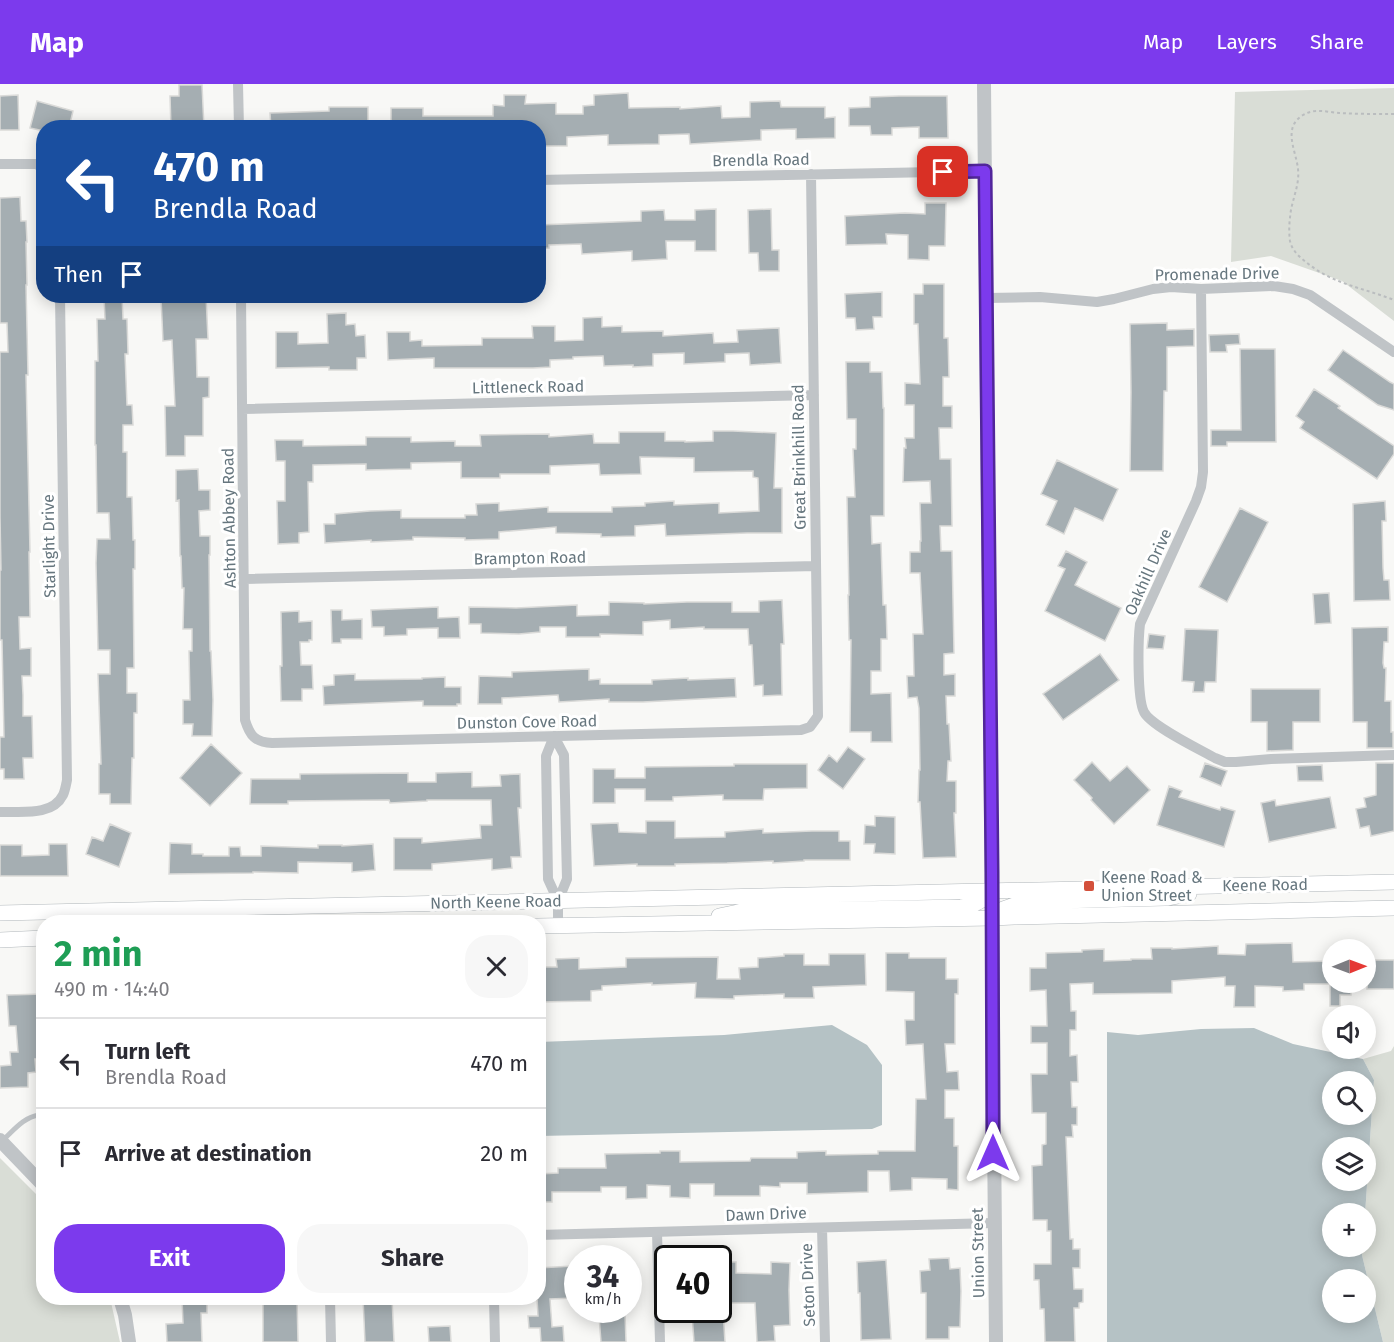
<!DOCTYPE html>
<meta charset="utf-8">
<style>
:root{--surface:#fff;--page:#f7f7f7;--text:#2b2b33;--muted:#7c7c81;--line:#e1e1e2;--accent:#7c3aed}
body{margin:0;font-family:"Fira Sans",sans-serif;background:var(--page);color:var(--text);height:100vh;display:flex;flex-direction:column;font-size:22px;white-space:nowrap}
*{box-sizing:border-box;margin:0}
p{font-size:20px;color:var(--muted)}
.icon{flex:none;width:33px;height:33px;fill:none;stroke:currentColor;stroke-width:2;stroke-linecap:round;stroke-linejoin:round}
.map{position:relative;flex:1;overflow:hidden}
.panel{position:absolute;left:36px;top:831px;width:510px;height:390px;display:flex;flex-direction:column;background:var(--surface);border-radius:24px;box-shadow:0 3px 15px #0003}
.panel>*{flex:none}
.guide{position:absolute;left:36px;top:36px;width:510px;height:183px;border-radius:24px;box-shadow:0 3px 15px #0003;background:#1a4fa0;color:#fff;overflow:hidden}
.needle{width:39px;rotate:89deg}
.buttons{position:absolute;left:1322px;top:855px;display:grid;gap:12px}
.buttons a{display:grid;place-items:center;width:54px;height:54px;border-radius:50%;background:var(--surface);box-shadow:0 3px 15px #0003;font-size:30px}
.speed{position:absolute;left:564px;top:1161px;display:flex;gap:12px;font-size:30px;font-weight:700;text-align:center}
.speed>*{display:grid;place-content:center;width:78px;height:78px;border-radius:50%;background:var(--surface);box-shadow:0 3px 15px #0003;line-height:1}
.speed small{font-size:15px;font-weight:400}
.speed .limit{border:3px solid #111;border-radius:9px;background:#fff;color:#111}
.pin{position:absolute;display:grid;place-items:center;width:51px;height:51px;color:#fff;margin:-26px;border-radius:12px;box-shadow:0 3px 9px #0006}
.me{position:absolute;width:66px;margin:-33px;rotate:0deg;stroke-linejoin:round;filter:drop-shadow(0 0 4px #0008)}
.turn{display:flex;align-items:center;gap:21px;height:126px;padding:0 18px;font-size:27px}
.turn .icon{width:78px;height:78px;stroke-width:2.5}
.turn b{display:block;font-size:42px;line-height:51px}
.then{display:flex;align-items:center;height:57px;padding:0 18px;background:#0003;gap:12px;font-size:22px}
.round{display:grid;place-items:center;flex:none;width:63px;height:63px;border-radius:24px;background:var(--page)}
.head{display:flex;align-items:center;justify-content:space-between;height:102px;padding:0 18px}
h1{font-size:36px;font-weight:700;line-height:45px;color:#1e9e55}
.action{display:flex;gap:12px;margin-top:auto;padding:12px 18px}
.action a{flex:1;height:69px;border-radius:24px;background:var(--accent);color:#fff;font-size:24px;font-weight:700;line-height:69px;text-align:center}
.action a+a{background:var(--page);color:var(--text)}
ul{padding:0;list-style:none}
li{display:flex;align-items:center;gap:18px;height:90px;padding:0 18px;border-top:2px solid var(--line)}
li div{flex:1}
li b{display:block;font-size:22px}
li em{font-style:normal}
header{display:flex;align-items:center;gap:36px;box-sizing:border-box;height:84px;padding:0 30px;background:var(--accent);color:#fff}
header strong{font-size:28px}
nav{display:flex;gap:33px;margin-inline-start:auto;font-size:21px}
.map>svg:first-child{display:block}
.green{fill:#d9ddd6}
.water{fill:#b5c2c5;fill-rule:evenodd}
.building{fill:#a5aeb2;stroke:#dadad8;stroke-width:1.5}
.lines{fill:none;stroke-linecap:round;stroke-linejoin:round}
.secondary-casing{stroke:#b2b8bc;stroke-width:16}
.path{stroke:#babdbf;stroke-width:2;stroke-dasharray:3 3;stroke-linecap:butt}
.service{stroke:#c0c4c7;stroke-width:5}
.minor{stroke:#c0c4c7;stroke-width:10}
.tertiary{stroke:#c0c4c7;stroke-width:14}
.secondary{stroke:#fff;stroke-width:15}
.route-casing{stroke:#51269a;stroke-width:15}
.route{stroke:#7c3aed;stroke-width:10}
.poi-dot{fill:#d3503b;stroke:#fff;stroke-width:2}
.labels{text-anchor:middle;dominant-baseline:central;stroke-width:6;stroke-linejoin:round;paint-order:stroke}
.street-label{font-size:16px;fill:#66767e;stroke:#fff}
.poi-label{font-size:16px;fill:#66767e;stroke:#fff;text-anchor:start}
</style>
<header>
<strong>Map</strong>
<nav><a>Map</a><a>Layers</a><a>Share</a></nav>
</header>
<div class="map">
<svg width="1394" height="1258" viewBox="0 0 1394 1258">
<rect width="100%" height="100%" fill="#f8f8f6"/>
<path class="green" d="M1394,4V237L1342,197L1271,172L1231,178L1235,8Z
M1394,962V1258H1383L1362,1171L1363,1163L1365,1162V1131L1374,996L1363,975L1391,967Z
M0,1074L43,1117L44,1214H110L120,1258H0Z"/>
<path class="water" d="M832,941L867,961L882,981V1041L872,1045L539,1052V958L724,951Z
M1254,944L1293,960L1363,975L1374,996L1365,1131V1130H1332V1162L1363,1163L1362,1171L1383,1258H1107V948L1138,951L1201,945ZM1332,998H1365V1030H1332ZM1332,1064H1365V1096H1332ZM1332,1196H1365V1228H1332Z"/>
<path class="building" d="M179,1H202L204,44H171L170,12H179Z
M628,9L629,24L680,23V25L721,22L722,34L750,33V18L780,17L781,23H825V34L835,33V54L796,55V45L761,46V56L690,60L689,50L659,51V60L608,61V51L567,53V62H538V44H391V24H423V32H493V21L504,22V11H526L525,20L556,19V30H583V22L594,21V11Z
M18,11L19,46H0V12Z
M899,12H947L948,54H919V43L892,44V51H871L870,42H849V24L870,23V13Z
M37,17L73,27L69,44H44V47L30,44Z
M329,23H368V44H271L270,29L329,27Z
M20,113L21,137H26L27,158H26L27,201H26L28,291H26L30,468H29L30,533H19L20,565L31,564V592H22L23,611V632H32L33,674H23L24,695H4V685H0V653H4L2,556H0V486H1L0,433V268H8L7,239H0V114Z
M925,119H946L945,162H929V176L908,175V151L886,150L887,160L846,161L845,132L905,129L925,130Z
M716,125V167H695V157H666L667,175L632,177V167L582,170L581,160L549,161V164L538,165V141L641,137V127L664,126L665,136H695V126Z
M771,125L772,166H779V187H759L758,169H749L748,126Z
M923,200H944V254H948L949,293H943V322H952V344H939L940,375H951L952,442H940L941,467H952L954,569L944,570V591L955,590V612H946L947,640H949L951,677H948L947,697H956V729H954L956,773L923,774L920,718H918L919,686H920L919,624L917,613L908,614L907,592H914L913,550H923L920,489H910V468H920V457H921L920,419H931L930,397L903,398L904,364H906L905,354H914V321H905V299L920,300L918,240H914V210H923Z
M882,208V233H873L874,245L856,246L855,234H846L845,210Z
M104,212H122L123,235H127L128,270H125L127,321H132L133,341H123V368H127V413H132L133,456H135V485H133L134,584H127V609H137V629H134V674H132L131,720H110V710H99V680H101L98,590H110V566H98L96,479L97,455H110L109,429H97L96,361H95V277H98L97,235H105Z
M206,212L208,255H196L197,293H209V313L203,314V352H185V372H166L165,322H175L172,256L163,257L161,214Z
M346,229V241L355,240L356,252L365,251L366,274H357V286H329V283L276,284V248H298V260L328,259L327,230Z
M602,233V243L622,242V248L663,247V252L713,249L714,259L738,258L737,246L779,244L781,279L750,281L749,269L725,270V278L684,280V269L653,270V282L633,283V281L604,282L603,272L573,273V275L550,276V283L533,284H434V274L388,276L387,248H410V257L422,256V262L482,261V254H533L532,242H555V257L583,256V234Z
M1167,239V246L1194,245V262L1167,263V307H1164L1163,387H1130L1131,308L1130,240Z
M1239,250L1240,260L1226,261L1227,268H1210L1209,251Z
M1240,265H1275L1276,358H1227V362H1211V346H1241Z
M1343,266L1390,298L1394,300V326L1378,321L1328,286Z
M846,278H870V288H882L883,324H884V432H871L872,460L881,459L883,521H886L887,555H881V587H871V610L891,609L892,658H871V648H850L851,556H849L848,511H849L847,413H855L853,365H856V335H847Z
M1314,305L1340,322L1338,324L1394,362V370L1377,395L1300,344L1304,338L1296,332Z
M713,347H733L776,349L774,404H782V449H747L666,452L665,440L635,442V452L601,453V450L556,449V443L499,448V455L465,456V454L413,453V456L371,458V456L325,459L324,440H335V430L370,427L401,426V434H465V431H477L476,420L499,419V427L548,423V428H612V423L645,422V419L674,417V421L719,419V429L759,427L758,394L753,393V387L694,388V374L640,373L641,390L600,391L599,380L550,382V390H500V394H461V378L411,379V385L366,386V380L313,381V398H308L309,448L299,449V459L278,460L277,417H285V377H276L275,356H303V362L366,361V353H411V358L455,357V362H481L480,351L549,350V353L593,350L594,359H619V348H665V357H685V358L713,357Z
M1057,376L1118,405L1103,437L1075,424L1064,450L1046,441L1057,417L1041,410Z
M198,385L199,406H210V426L199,427L200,452H210V471H209L210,567H211L213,616L212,652H192L193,640H183V616H190L189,567H192V545H183L184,504H182L181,472H180L179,416L176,417V386Z
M1385,417L1386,437H1382L1383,484L1384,496H1389L1390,516L1354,517L1353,420Z
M1240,424L1268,438L1227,518L1199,503Z
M1066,467L1087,478L1075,501L1121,524L1105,557L1045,527L1065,485L1058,482Z
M1329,509L1331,539L1315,540L1313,510Z
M782,516L784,560H781L782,611L763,612V601L754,602L752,561H749L748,545H704V543L670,545V536L643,538V551L600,550V553H566V543H540V548L519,550L481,549V540H469V523L516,524L577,521V532L609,531V518L644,519V520L687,518H732V528H759V517Z
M438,523V534L459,533L460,554H438V544L407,545V551L384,552V543H372L371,526Z
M331,526H342V536L362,535V555H341V559H332Z
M299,527V538L312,537V556H309V558H300L301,581H312L313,605H302V617H281L280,582H282L281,528Z
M1388,543V558H1384L1383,579L1384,584H1386L1385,617H1391V648H1393V664H1367V638H1353L1352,544Z
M1185,545L1218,546L1216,598H1205L1204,608H1193L1194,598L1182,597Z
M1149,550L1165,552L1163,565L1147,564Z
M1100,570L1119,596L1063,636L1043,610Z
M589,585V596L600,595V600H652V596L688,594V596L735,594L736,613L643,618H609V615L559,618L558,611L502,614V620H478L479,592L512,593V588Z
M355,590V596L422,595V594L445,593V603H461V620H457V622H423V617L324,621L323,602L334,601V591Z
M1251,605H1320V638H1293V666L1267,667V638H1251Z
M211,660L242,689L210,722L180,694Z
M848,663L865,675L843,705L818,686L829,671L837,678Z
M1092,678L1110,697L1127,682L1150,706L1114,740L1091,716L1092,714L1074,696Z
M1205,679L1227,687L1221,702L1200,693Z
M1376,679H1394V747L1371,752L1369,742L1360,744L1356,725L1366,723L1364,714L1376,711Z
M734,680H807V704L764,705L763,716H723V711L673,713V717H645V705H615V719H593V685H615V694H645V683L734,682Z
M1322,681L1323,697H1298L1297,682Z
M472,688V703L501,702L500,691L520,690L521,724H518L521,773H511L512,784L492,786V775L432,780V786H394V754H422V759L481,754L480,741H492L491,716H427V717L390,719L389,716L288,717V720H250L251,695H300V690L408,689V698H436V689Z
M1169,702L1182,707L1179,713L1220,726L1221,723L1235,727L1224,763L1157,741Z
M1330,713L1336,744L1269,758L1261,719L1275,716L1276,722Z
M875,732L895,733V770L874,769L875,760H864L865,741L875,742Z
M646,737H675V754L725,753V748L763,745V749L812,747H839V757H850V776H804V777L773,779V777L727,779L675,780V782H637V780L594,782L591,740L618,739L619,748L646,749Z
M110,740L131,749L119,783L86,770L92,753L103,757Z
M170,759L192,760V770H203V772H229V763H240L241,772H261V762L318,764V761H342V762L373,760L375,786L352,788V779L298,778V789L253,788V789L169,790Z
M49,760H67L68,792H0V761H22V772L49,771Z
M1292,859L1293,878L1332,877V898H1351V911H1340V922H1330V900H1304V906L1283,907V903L1255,902V923H1234L1235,902H1225V893L1172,897V909L1093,910V899L1070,900L1071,927H1076V946H1070V972L1077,971L1078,998H1071L1072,1023H1077V1041H1072L1073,1053H1066L1070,1155H1073V1165H1080V1184H1073L1074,1205H1083V1218L1079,1219V1224H1074L1075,1258H1045L1044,1225H1040L1039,1196H1034V1180H1051V1147H1047V1136H1033L1032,1082L1042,1081V1061L1046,1060V1029H1032L1031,990H1047V959H1031V942H1047L1046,906L1030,907V884H1046V869L1082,868V866L1104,865V877L1131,876V875H1152L1151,864H1172V865L1218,862V870L1245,871L1246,860Z
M886,869H909V874H946V895H958V910H955V960H945L947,988L958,987L959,1006H945V1034H954V1062H958V1106L947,1105V1095L912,1094V1106L890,1107L889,1087H868V1108L807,1110V1099H780V1103L760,1102V1112H714V1100H690V1114L670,1113V1102L647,1101V1114L626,1115V1103H601V1108H552V1118H538V1090L558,1089V1084H606L605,1070L660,1069V1067H680V1078L750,1077L751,1074H797V1068L826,1067V1071L878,1070V1067H915L916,1015H926L923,960L906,961L905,936H914V908L886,907Z
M784,870H804V881H829V870H865L866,901L813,903L814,914H784V910L734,912V915L695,914L696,899L652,901V899L602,902V906L591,907V917L538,918V883H557L556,875L579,874V885L626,883V874L718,873L717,895H740L739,884L758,883V874L784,872Z
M1368,876H1394V905H1367Z
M44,910V975H35L36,988L28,989V1003L0,1004V982L11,981L10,968H18L16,942H9L7,911Z
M949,1174L950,1185L960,1184L961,1207L960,1243H949V1255H926V1209H921L920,1187L930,1186L929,1175Z
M886,1176L891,1255L861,1256L860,1209H858L857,1178Z
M718,1178H736V1189L771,1190V1178L790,1179L789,1206L790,1241L774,1242L775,1257L757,1258L755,1219H718Z
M573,1182L575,1214L550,1215L552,1243L563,1242L564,1258H541L540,1244H529L528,1232H538L537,1214H538V1184Z
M182,1214H207V1229H201L202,1258H167L166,1240L183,1239Z
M263,1214H297L298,1258H263Z
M363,1214H392L394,1258H365Z
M723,1227L725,1258H694L692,1229Z
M625,1230L626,1258H601L599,1232Z
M450,1242L451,1258H429L428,1243Z"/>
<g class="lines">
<g class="secondary-casing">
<path id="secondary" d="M0,829L1394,798
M719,832L743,827L961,823C975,821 983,817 992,807
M993,834L1003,825L1023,818L1168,814L1189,810
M538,842L992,834L1014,833L1394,824
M0,856L44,854"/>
</g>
<path class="path" d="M1394,30C1376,30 1357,30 1339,29C1327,28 1314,24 1303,31C1282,44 1296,66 1298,85C1300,102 1291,117 1290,134C1289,141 1289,150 1290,157C1292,166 1299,173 1306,178C1332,200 1364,204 1394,216"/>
<path class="service" d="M3,1056C14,1046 24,1033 39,1031L44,1035"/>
<path class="minor" d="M238,0L239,44
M0,80H36L44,84
M538,96L985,87
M1201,205L1203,388L1201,403L1196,417L1140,540C1138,557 1137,615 1144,628C1151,642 1199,665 1215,674L1225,678H1236L1271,675L1394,671
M241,212L245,636C250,652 255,658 272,659L801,646L810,643L818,632L811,90
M986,214L1040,213L1097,218L1114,215L1153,205L1171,203L1201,205L1274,202L1293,205L1310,211L1394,268
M242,325L814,311
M245,495L816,482
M554,652L546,672L548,795L558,817V842
M554,652L564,671L567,795L558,817
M0,728C20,727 52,733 63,711C65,707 66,701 67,696L60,212
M822,1144L825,1258
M657,1148L660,1258
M538,1151L994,1139
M330,1214L331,1258
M494,1214L495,1258"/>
<path class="tertiary" d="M984,0L996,1258
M0,1056L44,1102
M120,1214L125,1231L129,1258"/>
<use href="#secondary" class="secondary"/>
</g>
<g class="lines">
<g class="route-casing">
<path id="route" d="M943,88L985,87L992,788L993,1069"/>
</g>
<use href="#route" class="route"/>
</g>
<rect class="poi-dot" x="1083" y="796" width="12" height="12" rx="3"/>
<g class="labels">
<g class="street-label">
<text transform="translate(761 76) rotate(-1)">Brendla Road</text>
<text transform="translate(1217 190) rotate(-1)">Promenade Drive</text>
<text transform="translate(528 303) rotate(-1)">Littleneck Road</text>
<text transform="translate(799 373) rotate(-91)">Great Brinkhill Road</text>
<text transform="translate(229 434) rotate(-91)">Ashton Abbey Road</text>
<text transform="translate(49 462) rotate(-91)">Starlight Drive</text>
<text transform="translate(530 474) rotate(-1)">Brampton Road</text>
<text transform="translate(1148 488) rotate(-66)">Oakhill Drive</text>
<text transform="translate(527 638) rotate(-1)">Dunston Cove Road</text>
<text transform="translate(1265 801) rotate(-1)">Keene Road</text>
<text transform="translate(496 818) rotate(-1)">North Keene Road</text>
<text transform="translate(766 1130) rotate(-2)">Dawn Drive</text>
<text transform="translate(978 1169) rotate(-91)">Union Street</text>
<text transform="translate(808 1201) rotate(-92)">Seton Drive</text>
</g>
<g class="poi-label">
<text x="1101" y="793">Keene Road &amp;<tspan x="1101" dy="18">Union Street</tspan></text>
</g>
</g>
</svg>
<div class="buttons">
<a><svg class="needle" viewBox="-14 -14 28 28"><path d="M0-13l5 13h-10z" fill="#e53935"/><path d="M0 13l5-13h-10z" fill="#7c7c81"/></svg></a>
<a><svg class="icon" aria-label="sound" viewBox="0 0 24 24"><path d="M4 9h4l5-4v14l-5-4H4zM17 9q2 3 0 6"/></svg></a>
<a><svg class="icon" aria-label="search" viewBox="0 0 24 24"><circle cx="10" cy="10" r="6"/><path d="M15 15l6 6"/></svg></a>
<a><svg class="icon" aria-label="layers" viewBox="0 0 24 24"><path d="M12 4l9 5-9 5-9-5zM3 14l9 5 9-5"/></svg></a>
<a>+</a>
<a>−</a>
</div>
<div class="speed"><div>34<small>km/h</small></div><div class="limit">40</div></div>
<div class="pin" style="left:943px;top:88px;background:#d93025"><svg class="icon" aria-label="arrive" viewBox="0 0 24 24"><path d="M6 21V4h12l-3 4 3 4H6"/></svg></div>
<svg class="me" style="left:993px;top:1069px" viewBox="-20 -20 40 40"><path d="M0-17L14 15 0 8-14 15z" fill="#7c3aed" stroke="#fff" stroke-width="4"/></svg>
<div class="guide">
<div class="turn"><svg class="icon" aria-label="left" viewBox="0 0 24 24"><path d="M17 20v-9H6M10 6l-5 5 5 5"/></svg><div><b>470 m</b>Brendla Road</div></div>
<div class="then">Then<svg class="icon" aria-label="arrive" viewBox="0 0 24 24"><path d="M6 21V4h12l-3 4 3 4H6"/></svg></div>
</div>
<section class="panel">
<div class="head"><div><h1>2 min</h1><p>490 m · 14:40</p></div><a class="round"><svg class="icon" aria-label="close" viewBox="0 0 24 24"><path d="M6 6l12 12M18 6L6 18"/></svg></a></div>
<ul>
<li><svg class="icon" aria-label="left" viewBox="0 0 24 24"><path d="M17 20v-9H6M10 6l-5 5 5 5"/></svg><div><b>Turn left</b><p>Brendla Road</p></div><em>470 m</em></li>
<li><svg class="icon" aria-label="arrive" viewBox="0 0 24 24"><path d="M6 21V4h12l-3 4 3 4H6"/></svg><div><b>Arrive at destination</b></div><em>20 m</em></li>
</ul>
<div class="action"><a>Exit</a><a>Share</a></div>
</section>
</div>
